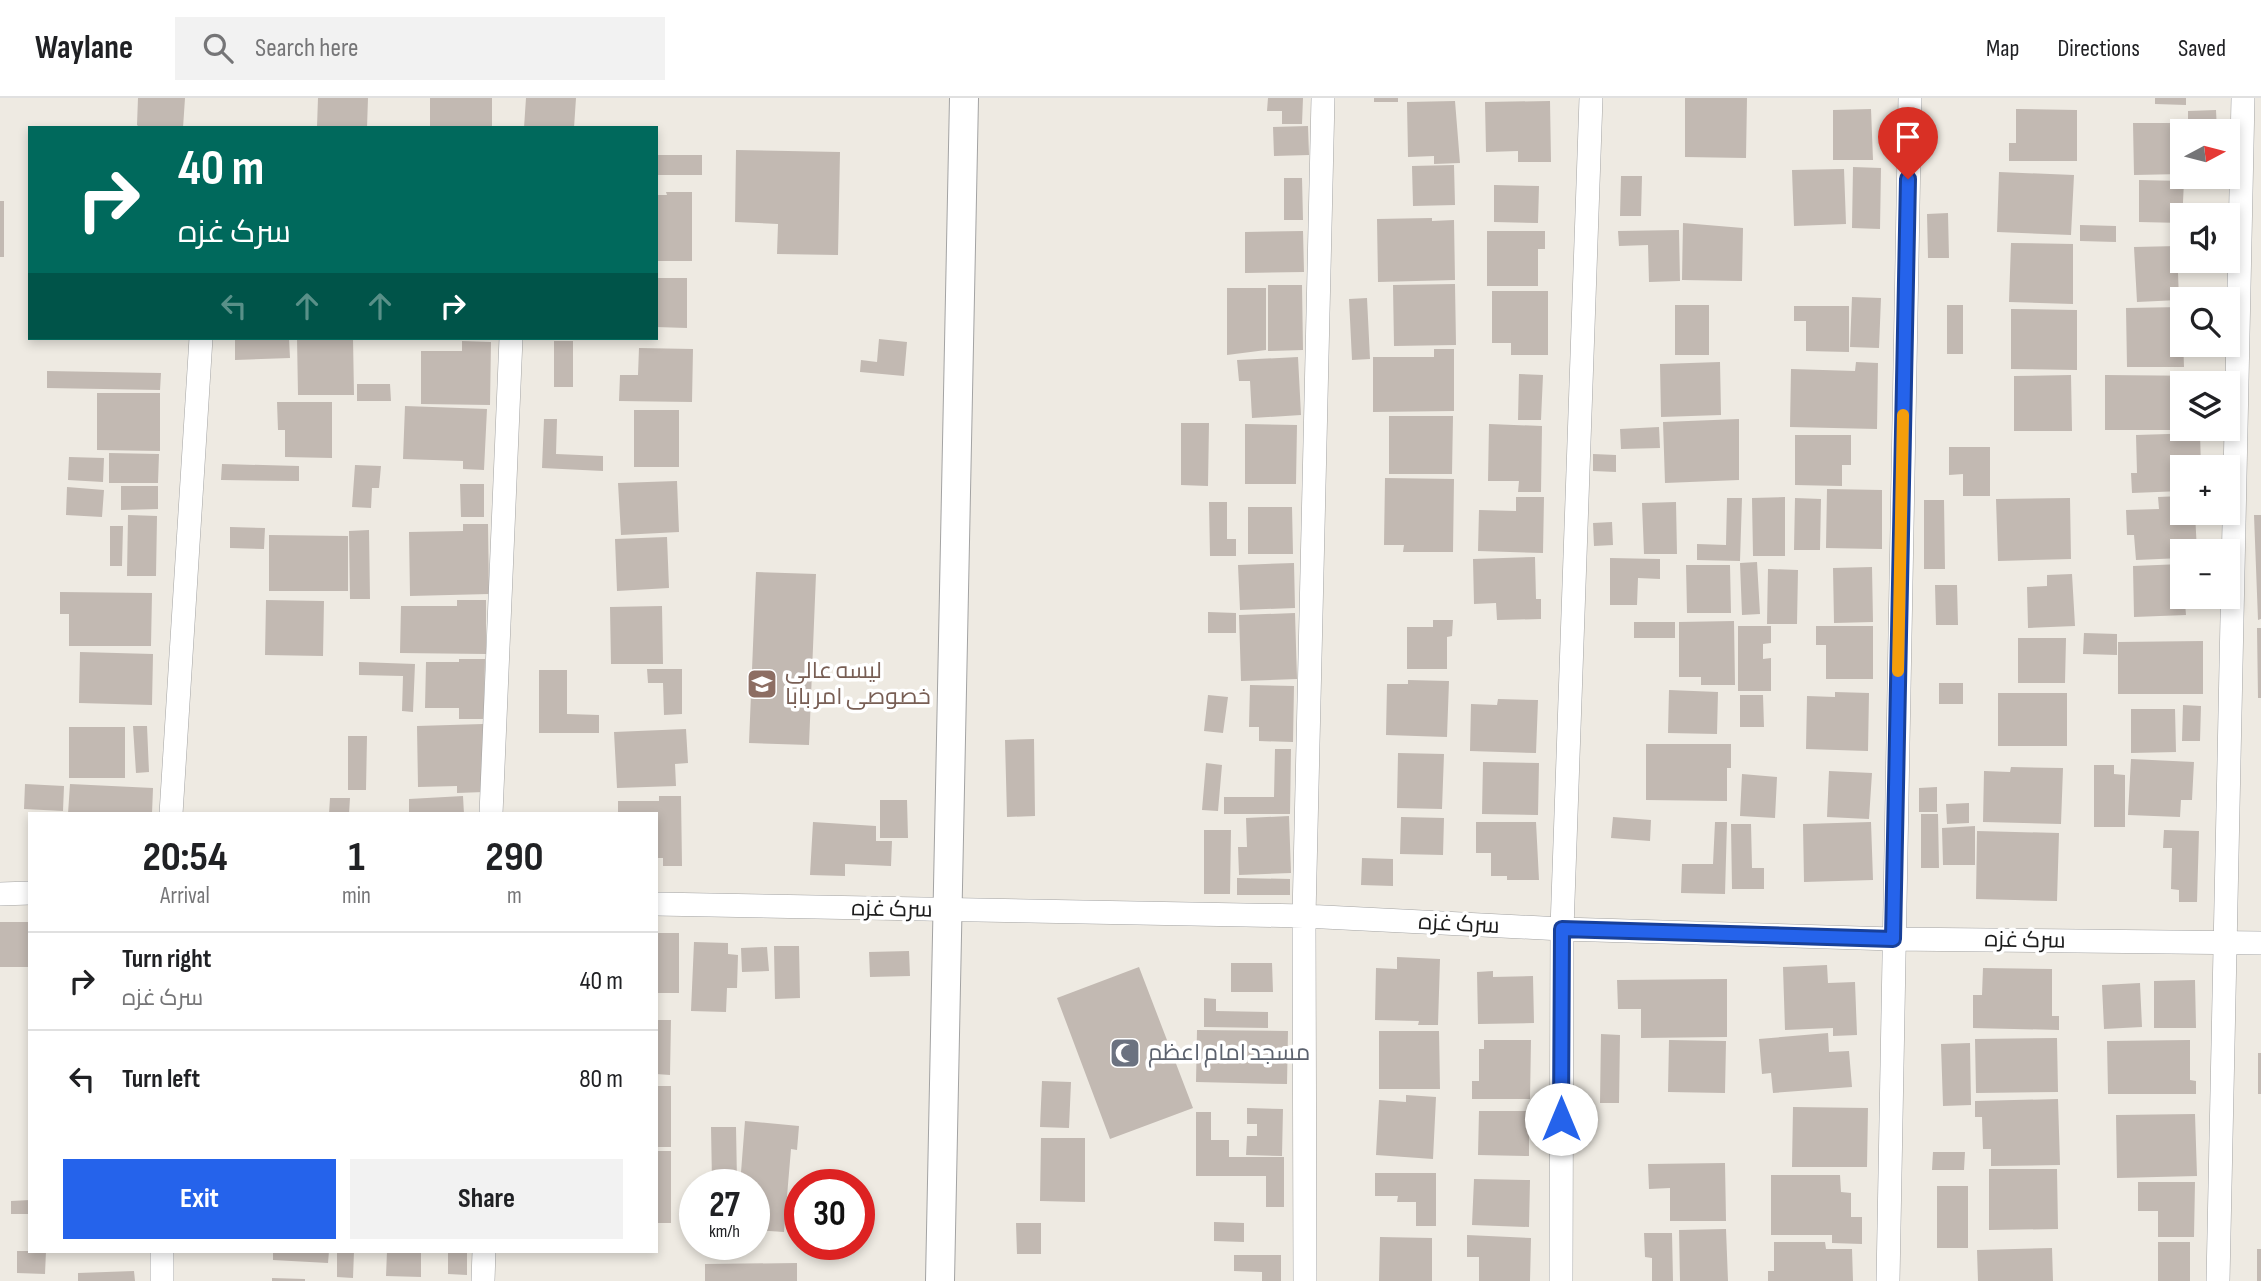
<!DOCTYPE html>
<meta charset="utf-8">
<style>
:root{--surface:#fff;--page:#f2f2f2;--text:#202124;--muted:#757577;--line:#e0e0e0;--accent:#2563eb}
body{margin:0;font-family:"Sofia Sans Condensed",Cairo,sans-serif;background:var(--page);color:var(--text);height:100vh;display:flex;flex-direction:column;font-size:26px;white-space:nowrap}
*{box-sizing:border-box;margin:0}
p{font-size:23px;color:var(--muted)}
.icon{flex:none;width:38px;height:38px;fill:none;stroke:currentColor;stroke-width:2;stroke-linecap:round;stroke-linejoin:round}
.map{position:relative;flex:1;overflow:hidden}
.side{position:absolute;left:28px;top:714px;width:630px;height:441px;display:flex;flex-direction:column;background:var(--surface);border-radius:0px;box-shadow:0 4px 10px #0003}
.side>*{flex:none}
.hud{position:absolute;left:28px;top:28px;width:630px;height:214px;border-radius:0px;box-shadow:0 4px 10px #0003;background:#00695c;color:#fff;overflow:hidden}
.needle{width:46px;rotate:83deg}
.controls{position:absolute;left:2170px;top:21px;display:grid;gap:14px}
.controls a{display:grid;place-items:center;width:70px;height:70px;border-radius:0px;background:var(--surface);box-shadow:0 4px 10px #0003;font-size:35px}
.speed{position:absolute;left:679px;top:1071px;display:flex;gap:14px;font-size:35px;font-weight:700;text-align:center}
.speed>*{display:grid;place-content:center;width:91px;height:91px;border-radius:50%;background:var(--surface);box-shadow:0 4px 10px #0003;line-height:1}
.speed small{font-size:18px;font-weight:400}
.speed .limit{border:10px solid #d22;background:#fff;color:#111}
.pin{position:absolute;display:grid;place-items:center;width:60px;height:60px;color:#fff;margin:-72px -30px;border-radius:50% 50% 50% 0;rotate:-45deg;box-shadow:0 0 7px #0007}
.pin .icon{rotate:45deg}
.me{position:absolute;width:77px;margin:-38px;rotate:0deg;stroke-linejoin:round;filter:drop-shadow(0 0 5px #0008)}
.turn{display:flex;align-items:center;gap:24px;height:147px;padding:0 35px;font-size:32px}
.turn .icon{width:91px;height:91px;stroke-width:2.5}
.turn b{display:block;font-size:49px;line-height:60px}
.lanes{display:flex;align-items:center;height:66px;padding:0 35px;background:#0003;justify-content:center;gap:35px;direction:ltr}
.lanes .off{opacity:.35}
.eta{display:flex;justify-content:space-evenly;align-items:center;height:119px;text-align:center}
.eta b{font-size:42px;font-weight:700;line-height:49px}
.primary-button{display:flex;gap:14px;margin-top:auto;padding:14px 35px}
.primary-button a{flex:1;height:80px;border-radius:0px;background:var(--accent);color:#fff;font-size:28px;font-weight:700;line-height:80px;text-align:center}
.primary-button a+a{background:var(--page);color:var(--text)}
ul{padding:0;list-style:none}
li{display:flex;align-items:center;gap:21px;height:98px;padding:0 35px;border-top:2px solid var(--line)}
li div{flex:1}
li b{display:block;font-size:26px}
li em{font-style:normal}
header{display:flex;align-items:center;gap:42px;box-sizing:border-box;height:98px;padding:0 35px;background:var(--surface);border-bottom:2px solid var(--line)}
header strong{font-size:33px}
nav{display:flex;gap:38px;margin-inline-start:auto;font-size:24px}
.search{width:490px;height:63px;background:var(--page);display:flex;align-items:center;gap:18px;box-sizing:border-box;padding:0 24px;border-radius:0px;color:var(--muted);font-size:26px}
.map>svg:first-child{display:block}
.building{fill:#c2b9b2}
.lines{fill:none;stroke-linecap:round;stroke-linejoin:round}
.minor-casing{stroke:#a3a3a3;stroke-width:24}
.tertiary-casing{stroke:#a3a3a3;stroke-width:30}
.minor{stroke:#fff;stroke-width:23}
.tertiary{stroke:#fff;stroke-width:28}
.route-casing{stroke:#184099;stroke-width:18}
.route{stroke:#2563eb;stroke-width:12}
.slow{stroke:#f59e0b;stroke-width:12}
.labels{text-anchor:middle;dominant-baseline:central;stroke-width:7;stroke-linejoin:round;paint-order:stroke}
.education-label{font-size:23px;fill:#785e54;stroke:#fff;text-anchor:start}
.street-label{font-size:23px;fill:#1c1c1c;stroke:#fff}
.worship-label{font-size:23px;fill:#5b616d;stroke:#fff;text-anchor:start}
</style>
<header>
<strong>Waylane</strong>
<div class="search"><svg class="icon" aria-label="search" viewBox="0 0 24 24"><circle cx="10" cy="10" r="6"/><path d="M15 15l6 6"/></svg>Search here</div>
<nav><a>Map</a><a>Directions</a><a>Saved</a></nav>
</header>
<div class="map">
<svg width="2261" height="1183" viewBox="0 0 2261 1183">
<rect width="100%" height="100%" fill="#eeeae2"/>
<path class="building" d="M138,0H185L183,30H140L137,27Z
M318,0H368L367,30L317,29Z
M430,0H492V30H430Z
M526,0H576L574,30H524Z
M1268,0H1303L1302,26H1282V13H1267Z
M1374,0H1398V4H1374Z
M1685,0H1747L1746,60L1685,59Z
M2155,0H2186V7L2155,6Z
M1455,3L1460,65L1434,66V58L1408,59L1407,4Z
M1550,3L1551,64H1518V53L1486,54L1485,4Z
M1871,11L1873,62H1833V12Z
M2016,11L2077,12V63H2009V45H2016Z
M2216,12L2217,33H2182V76L2134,77L2133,25H2188V13Z
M1308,28L1309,57L1274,58L1273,29Z
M736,52L840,54L838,157L777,156L778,126L735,124Z
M656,57H702V77H656Z
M1454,67L1455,107L1413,108L1412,68Z
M1853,69L1881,70L1880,131L1852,130Z
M1844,71L1846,126L1794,128L1792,72Z
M1999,74L2074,77L2071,137L1997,134Z
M1621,78H1642L1641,118H1620Z
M1284,80H1302L1303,122H1284Z
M2139,82L2184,83L2182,125L2139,124Z
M1494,87L1539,88L1538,125L1494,124Z
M666,94H692V163H656V97H667Z
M0,103H4V159H0Z
M1948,115L1949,160H1928L1927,116Z
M1432,120V123L1454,122L1455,182L1378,184L1377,121Z
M1683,125L1743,130L1742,183L1682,182Z
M2080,127L2116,128V144L2080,143Z
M1679,132L1680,183L1649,184L1648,147L1619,148L1618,133Z
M1303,133L1304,174L1245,175V134Z
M1487,133H1545V151H1538V188H1487Z
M2011,145L2073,146V206L2009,204Z
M2177,148L2179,202L2137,204L2134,149Z
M656,180H687V230L656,229Z
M1455,186L1456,247L1394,248L1393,187Z
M1268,187H1302L1303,252L1268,253Z
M1227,190H1266V252L1227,257Z
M1492,193H1548V257H1511V245H1492Z
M1852,199L1881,200L1879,250L1850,249Z
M1367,200L1370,261L1352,262L1349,201Z
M1675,207H1709V257H1675Z
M1947,207H1963V256H1947Z
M1794,208H1849V254L1806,253V223H1794Z
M2182,209L2184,269H2127L2126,210Z
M2011,211L2077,212V272L2011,271Z
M235,240H289L290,260L235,262Z
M297,240H353L354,297H298Z
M879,241L907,244L904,278L860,274L861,262L877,264Z
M462,243L491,244L490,307L421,306V253H462Z
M554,243H573V289H554Z
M639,250L693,251L692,304L619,303L620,277H638Z
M1434,251H1454V313L1373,314V259H1434Z
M1298,259L1301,317L1252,320L1250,283H1239L1237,262Z
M1720,264L1721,317L1661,319L1660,266Z
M1856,264L1878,265L1877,331L1790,329L1791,271L1855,273Z
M47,273L161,275L160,292L47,290Z
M1519,276L1543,277L1541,322H1518Z
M2071,277L2072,333H2014V278Z
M2105,277L2211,278V285H2182V332H2105Z
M357,286H390L391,303H357Z
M97,295H160V353L97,352Z
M277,304H332V360L285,359V332H278Z
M405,308L487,311L484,372L463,371V363L403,361Z
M634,312H679V369H634Z
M1389,318H1453L1452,376H1389Z
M544,321H557L556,356L603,358V373L542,370Z
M1739,321V382L1665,385L1663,324Z
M1181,325H1209L1208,388L1181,387Z
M1245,326L1297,327L1296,386H1245Z
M1489,326L1542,328L1541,394H1518L1519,383H1488Z
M1659,329L1660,350L1621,351L1620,331Z
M2200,335L2201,369H2182V393L2132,395L2131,375H2137L2136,337Z
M1795,337H1851V367H1842V388L1795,387Z
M1949,349H1990V398H1963V376L1949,377Z
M109,355L159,356L158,385H109Z
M1593,356L1616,357V374L1593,373Z
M69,359L104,360L103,384L68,382Z
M222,366L299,368V383L221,382Z
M355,367L381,368L379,390H372L371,410L352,409Z
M1385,380L1454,381L1453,454H1403L1404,447H1384Z
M677,383L679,434L621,437L618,385Z
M460,386H484V419H461Z
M121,388H158V411L121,412Z
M67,389L104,392L102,419L66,417Z
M1827,391L1882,392V451L1826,450Z
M2182,398V415H2195L2197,453H2182V460L2136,462L2134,437H2127L2126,412L2159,411L2158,399Z
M1516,399H1544L1543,455L1478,453L1479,412L1516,413Z
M1785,399V458H1753L1752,400Z
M1727,400H1742L1740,463L1697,462V446L1726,447Z
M1795,400L1821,401L1820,452H1794Z
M2070,400L2071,461L1998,463L1996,401Z
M1924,402H1944L1945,471H1924Z
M1209,404H1227V441H1236V458H1210Z
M1676,404L1677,456H1644L1642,405Z
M1248,409H1292L1293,456H1248Z
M128,417L157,418L156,478H127Z
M2254,417H2261V521L2258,522Z
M1612,424L1613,447L1594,448L1593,425Z
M463,426H488L489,496L410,498L409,434L463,433Z
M110,428H123L122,468H110Z
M230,429L265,430L264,451L230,450Z
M369,432L370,501H350L349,433Z
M269,437L348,438V493H269Z
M667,439L669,490L617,493L615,441Z
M1535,459L1536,501H1541V521L1497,522L1496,505L1474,506L1473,461Z
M1610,460L1660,461V481L1638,480L1637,507H1610Z
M1757,464L1760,516L1742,517L1740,465Z
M1294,465L1295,510L1240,512L1238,467Z
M2182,466L2186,517L2134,519L2133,468Z
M1686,467H1730L1731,515H1687Z
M1872,469L1873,524L1834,525L1833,470Z
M1768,471L1798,472L1797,526H1767Z
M756,474L816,476L809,647L749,645Z
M2072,476L2075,528L2028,530L2027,489L2047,488V477Z
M1935,487H1957L1958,527H1936Z
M60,494L152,495L151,548H69V516H60Z
M266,502L324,503L323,558L265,557Z
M457,502H486V556L400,555L401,508H457Z
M662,508L663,566H611L610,509Z
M1208,514L1236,515V535H1208Z
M1295,515L1297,581L1241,583L1239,517Z
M1433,522H1453L1452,538L1447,539V571H1407V529H1433Z
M1734,523L1735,587H1701V579H1679V524Z
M1634,524H1675V540H1634Z
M1738,528H1771V545L1763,546V561L1771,560V593H1738Z
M1816,528H1873V581H1826V547H1816Z
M2257,530H2261V600H2258Z
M2084,535L2117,536V557L2083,556Z
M2018,540H2066L2065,585H2018Z
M2203,543V596H2118V544Z
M80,554L153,556L152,607L79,605Z
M459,561H485L484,621H459V610H425L426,564H459Z
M359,564L415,566L413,614L402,613L403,578L359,577Z
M647,571H682V616L664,617L663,585H648Z
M539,572H567V616L599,617V635H539Z
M1408,582L1449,583L1447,639L1386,637L1387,586H1408Z
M1939,585H1963V606H1939Z
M1250,587L1294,588L1293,644L1259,643V629H1249Z
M1669,592L1718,594L1717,636L1668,635Z
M1835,594L1869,595L1868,653L1806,651L1807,598L1835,599Z
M1998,595H2067V648H1998Z
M1208,597L1228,599L1223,635L1204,633Z
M1740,597H1763L1764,629H1740Z
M1498,601L1538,602L1536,655L1470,653L1471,606L1497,607Z
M2183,607L2201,608L2200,643H2182Z
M2131,611H2175L2176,654L2131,655Z
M483,626L484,694L457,695V688L418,689L417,628Z
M133,628H147L149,674L136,675Z
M69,629H125V680H69Z
M686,631L688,665L675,666L676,688L617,690L614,634Z
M348,638H367L366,692H348Z
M1034,641L1035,718L1007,719L1005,642Z
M1646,646H1731V670H1727V703L1646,702Z
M1275,651H1291L1290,716H1224V699H1274Z
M1398,655L1444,656L1442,711L1397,710Z
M2131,661L2194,664L2192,702H2181L2180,719L2128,717Z
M1483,664L1539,665L1538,717L1482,716Z
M1206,665L1222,667L1218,713L1202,712Z
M2094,667H2114V676L2125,677V729H2094Z
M2011,669L2063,670L2061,726L1983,724L1984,673L2010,674Z
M1829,673L1872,675L1869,721L1827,719Z
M1742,676L1777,679L1775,720L1740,718Z
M25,686L64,688L63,713L24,711Z
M70,686L153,690L152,716H68Z
M1937,689V714H1919V690Z
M463,698L464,716H409V701Z
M659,698H681L682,768H663V760H656V716H618V703H659Z
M330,700H350L349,716H329Z
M880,702H907L908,740H880Z
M1969,705V725L1947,726L1946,706Z
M1921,716H1938L1939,770H1921Z
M1289,718L1291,775L1239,777L1238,749H1247L1246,720Z
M1401,719L1444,720L1443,757L1400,756Z
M1613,719L1651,722L1650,743L1611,740Z
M813,724L876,728V743H892L891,768L845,766V778L810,777Z
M1476,724H1536L1539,782H1507V778H1491V755H1476Z
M1715,724H1727L1725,796L1681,795L1682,766H1713Z
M1871,724L1873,782L1804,784L1803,726Z
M1731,726H1751L1752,770H1764V791H1732Z
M1975,728V767H1943L1942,730Z
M1204,732H1231L1230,796H1204Z
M2164,732L2199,733L2197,804H2179V792L2171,791L2172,750H2163Z
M1977,733L2059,735L2057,803L1976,801Z
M1362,760L1393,761V788L1361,787Z
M1237,780L1290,781V797H1237Z
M0,824H30V869H0Z
M656,835H679V895H656Z
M694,844L728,845V856L738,857L737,890H727L726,914L691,913Z
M774,848H799L800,900L775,901Z
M767,849L769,873L742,874L741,850Z
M909,853L910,878L870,879L869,854Z
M1397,859L1440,861L1438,927H1418L1419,923L1375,922L1376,870L1397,871Z
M1231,865H1272L1273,894H1231Z
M1827,867L1828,885L1855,884L1857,937L1833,938V930L1785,932L1783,869Z
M1139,869L1193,1010L1110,1041L1057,900Z
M1983,870L2052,871V918H2059V932L1973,930V897H1982Z
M1493,873V879L1533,878L1534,925L1478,926L1477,874Z
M1727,881V939L1641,940V911H1618L1617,882Z
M2195,882L2196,930H2154V883Z
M2140,885L2142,929L2104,931L2102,887Z
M1204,900L1216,901V913L1268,914V930L1204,929Z
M656,922H671L670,977L656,976Z
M1197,932L1288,933L1287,986L1196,984Z
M1379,933H1439L1440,991H1379Z
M1828,935L1829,954L1849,953L1852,989L1773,995L1771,975L1762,976L1759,941Z
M1601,936L1620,937L1619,1005H1600Z
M2057,940L2058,994L1976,995L1975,941Z
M1484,942H1531L1530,1001H1472V983H1479V951H1484Z
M1669,942L1726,943L1725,995L1668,994Z
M2190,942V982L2196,983V996H2108L2107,943Z
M1970,945L1971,1007L1943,1008L1941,946Z
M2258,955H2261V996H2258Z
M1042,983L1071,984L1069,1030L1040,1029Z
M656,988H671V1049H656Z
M1406,997L1436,999L1433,1061L1376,1057L1379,1002L1406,1004Z
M2058,1001L2060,1067L1991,1068V1051H1983L1982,1019H1975V1003Z
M1793,1009L1868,1010L1867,1069H1792Z
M1247,1010L1283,1011L1282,1058L1246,1057L1247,1038H1257V1026H1247Z
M1479,1013H1529V1058L1478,1057Z
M1196,1014H1211V1042H1229V1059H1284V1109H1266V1078H1196Z
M2195,1016L2197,1078L2117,1080L2116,1017Z
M745,1023L799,1028L797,1052L791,1051L784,1134L754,1132V1087H740Z
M711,1029H736L737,1083L712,1084Z
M1041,1040H1085V1104L1040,1103Z
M656,1053H671V1125H656Z
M1933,1054H1965L1964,1072H1932Z
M1725,1065L1726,1123H1670V1090L1649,1091L1648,1066Z
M1989,1071H2057L2058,1131L1989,1132Z
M1375,1075H1436V1128H1416V1104H1397L1398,1098H1375Z
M1771,1077H1840L1841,1094L1851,1095V1119H1862V1146L1832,1145V1137H1771Z
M1474,1081L1530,1082L1529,1129L1472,1127Z
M2138,1084H2195L2194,1139H2158V1113H2138Z
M1937,1088H1968V1150H1937Z
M30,1102V1116H11V1103Z
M1214,1124L1244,1125V1144L1214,1143Z
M1016,1125H1041V1156H1017Z
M1726,1131L1728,1183H1680L1679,1132Z
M1644,1135H1672L1673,1183H1652V1160L1645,1159Z
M1467,1137L1531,1140L1530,1183H1479V1159H1467Z
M1380,1139L1432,1140V1183H1379Z
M1774,1144H1825L1826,1151H1852L1853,1183H1768V1173H1774Z
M2158,1144H2190V1183H2158Z
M2052,1150L2053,1183H1978L1977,1152Z
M2257,1151H2261V1183H2257Z
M17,1153H46L45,1176L17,1175Z
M273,1153H329L328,1165L273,1162Z
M337,1153H354L353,1180L337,1179Z
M387,1153H421V1179L386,1178Z
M448,1153H467V1177L448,1176Z
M1234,1157H1281V1183H1262V1174L1234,1173Z
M797,1165V1183H705V1166Z
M134,1173L135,1183H78V1175Z
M272,1180L305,1181V1183H272Z"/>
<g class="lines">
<g class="minor-casing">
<path id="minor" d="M171,716L201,240
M491,716L511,240
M0,796L30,795
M656,806L1304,818L1562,831L1893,841L2261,845
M162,1183V1153
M483,1183L484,1153
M1305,1183L1304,818L1323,0
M1561,1183L1562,831L1591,0
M1888,1183L1910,0
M2218,1183L2243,0"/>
</g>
<g class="tertiary-casing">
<path id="tertiary" d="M940,1183L964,0"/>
</g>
<use href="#minor" class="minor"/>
<use href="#tertiary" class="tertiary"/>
</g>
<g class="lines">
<g class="route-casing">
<path id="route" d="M1561,1021L1562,831L1893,841L1908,81"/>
</g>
<use href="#route" class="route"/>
<path class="slow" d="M1898,573L1903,317"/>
</g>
<defs>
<g id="school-square" transform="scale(1.575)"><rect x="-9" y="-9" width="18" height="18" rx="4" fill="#8d6e63" stroke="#fff"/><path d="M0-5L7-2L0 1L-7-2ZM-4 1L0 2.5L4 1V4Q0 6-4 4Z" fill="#fff"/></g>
<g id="mosque-square" transform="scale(1.575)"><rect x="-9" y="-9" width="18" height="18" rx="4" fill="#6b7280" stroke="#fff"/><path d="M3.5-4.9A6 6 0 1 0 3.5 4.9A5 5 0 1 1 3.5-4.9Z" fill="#fff"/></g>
</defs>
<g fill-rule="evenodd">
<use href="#school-square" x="762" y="586"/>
<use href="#mosque-square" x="1125" y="955"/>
</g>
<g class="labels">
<g class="education-label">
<text x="785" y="573">لیسه عالی<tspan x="785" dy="26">خصوصی امر بابا</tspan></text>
</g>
<g class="street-label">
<text transform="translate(892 811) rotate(1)">سرک غزه</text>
<text transform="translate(1459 826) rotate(3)">سرک غزه</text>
<text transform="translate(2025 842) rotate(1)">سرک غزه</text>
</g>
<g class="worship-label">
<text x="1148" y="955">مسجد امام اعظم</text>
</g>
</g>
</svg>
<div class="controls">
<a><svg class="needle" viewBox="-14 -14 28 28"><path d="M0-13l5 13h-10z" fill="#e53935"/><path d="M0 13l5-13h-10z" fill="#757577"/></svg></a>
<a><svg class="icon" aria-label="sound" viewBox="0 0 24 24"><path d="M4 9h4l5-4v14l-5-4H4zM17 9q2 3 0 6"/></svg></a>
<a><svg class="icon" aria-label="search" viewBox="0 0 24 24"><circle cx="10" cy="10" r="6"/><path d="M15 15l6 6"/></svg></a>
<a><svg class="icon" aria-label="layers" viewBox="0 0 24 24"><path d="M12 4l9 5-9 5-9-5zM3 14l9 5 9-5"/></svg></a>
<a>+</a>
<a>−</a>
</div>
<div class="speed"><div>27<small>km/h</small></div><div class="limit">30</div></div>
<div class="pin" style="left:1908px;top:81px;background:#d93025"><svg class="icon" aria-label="arrive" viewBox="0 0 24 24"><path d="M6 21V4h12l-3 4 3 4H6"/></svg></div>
<svg class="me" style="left:1561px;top:1021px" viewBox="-20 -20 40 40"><circle r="19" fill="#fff"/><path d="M0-13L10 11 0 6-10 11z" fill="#2563eb"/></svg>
<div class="hud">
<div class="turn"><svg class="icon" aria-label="right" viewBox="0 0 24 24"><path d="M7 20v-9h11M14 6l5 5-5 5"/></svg><div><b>40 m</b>سرک غزه</div></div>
<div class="lanes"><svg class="icon off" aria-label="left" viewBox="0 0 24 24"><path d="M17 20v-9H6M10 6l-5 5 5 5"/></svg><svg class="icon off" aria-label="ahead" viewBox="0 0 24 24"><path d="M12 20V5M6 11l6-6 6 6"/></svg><svg class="icon off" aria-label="ahead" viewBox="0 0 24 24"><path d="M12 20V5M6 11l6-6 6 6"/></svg><svg class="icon" aria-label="right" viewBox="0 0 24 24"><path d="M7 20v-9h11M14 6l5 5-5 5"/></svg></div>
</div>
<section class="side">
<div class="eta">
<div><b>20:54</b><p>Arrival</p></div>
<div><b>1</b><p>min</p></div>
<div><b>290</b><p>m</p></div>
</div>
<ul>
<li><svg class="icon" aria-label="right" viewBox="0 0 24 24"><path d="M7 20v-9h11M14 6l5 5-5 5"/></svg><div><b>Turn right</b><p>سرک غزه</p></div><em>40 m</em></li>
<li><svg class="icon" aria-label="left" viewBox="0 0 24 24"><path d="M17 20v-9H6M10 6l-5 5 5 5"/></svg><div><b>Turn left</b></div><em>80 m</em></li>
</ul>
<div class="primary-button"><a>Exit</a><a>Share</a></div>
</section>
</div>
